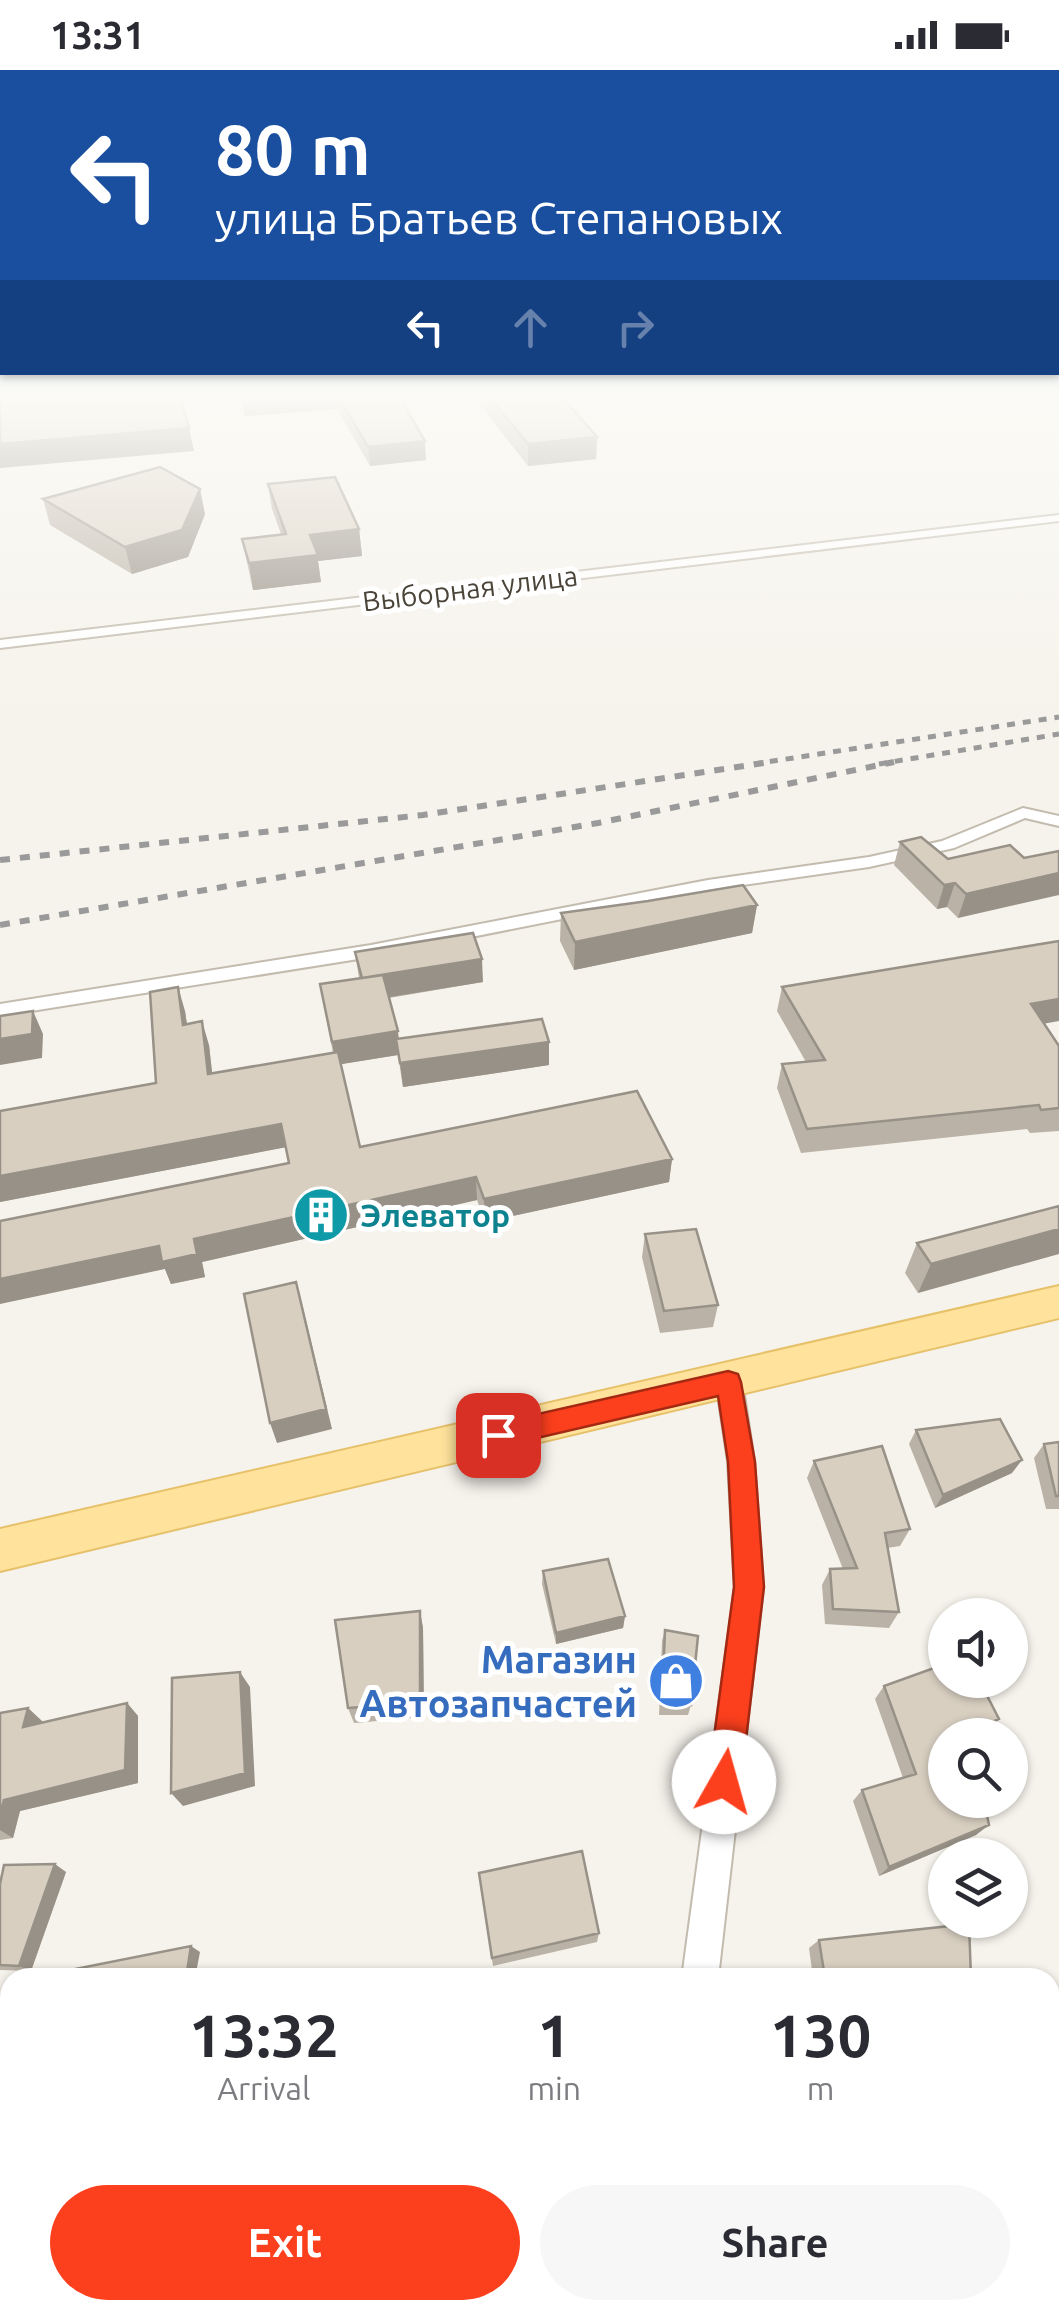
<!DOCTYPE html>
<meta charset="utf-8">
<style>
:root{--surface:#fff;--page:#f7f7f7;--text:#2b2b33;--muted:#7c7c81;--accent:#fc3f1d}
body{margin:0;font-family:Ubuntu,sans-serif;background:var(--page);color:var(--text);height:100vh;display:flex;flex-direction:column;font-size:38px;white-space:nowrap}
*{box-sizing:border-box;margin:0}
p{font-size:32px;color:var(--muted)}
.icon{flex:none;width:55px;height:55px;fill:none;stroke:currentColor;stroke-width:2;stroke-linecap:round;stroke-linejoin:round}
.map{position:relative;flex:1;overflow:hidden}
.side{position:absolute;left:0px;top:1898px;width:1060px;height:352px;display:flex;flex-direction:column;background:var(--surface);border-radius:30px 30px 0 0;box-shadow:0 2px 8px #0004}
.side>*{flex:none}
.banner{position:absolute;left:0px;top:0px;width:1060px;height:305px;box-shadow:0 2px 8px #0004;background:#1a4fa0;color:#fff;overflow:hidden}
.fabs{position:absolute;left:928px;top:1528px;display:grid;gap:20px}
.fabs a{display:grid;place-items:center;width:100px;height:100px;border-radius:50%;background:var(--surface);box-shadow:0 2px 8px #0004;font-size:50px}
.pin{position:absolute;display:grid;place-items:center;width:85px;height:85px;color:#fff;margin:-42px;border-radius:20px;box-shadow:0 5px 15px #0006}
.me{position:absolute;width:110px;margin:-55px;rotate:7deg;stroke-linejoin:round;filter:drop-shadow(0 0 8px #0008)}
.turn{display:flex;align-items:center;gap:35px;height:210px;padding:0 50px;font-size:45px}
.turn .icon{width:130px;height:130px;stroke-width:2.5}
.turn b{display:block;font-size:70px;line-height:85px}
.lanes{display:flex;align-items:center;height:95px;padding:0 50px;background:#0003;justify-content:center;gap:50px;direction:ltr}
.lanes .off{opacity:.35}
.eta{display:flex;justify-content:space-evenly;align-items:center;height:170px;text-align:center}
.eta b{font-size:60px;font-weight:700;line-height:70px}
.action{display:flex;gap:20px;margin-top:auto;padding:20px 50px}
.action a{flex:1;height:115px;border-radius:60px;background:var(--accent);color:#fff;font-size:40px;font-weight:700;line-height:115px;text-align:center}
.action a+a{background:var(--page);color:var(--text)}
.status{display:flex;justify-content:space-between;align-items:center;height:70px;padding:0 50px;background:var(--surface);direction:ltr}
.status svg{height:28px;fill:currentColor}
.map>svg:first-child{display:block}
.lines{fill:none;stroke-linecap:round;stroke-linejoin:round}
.minor-casing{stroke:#c2bbae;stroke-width:4}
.primary-casing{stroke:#e6c16a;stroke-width:4}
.minor{fill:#fff;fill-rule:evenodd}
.primary{fill:#ffe39c;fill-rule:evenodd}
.rail-far1{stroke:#9a9a9a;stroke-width:5;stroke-dasharray:8 8;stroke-linecap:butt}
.rail{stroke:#9a9a9a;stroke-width:6;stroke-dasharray:10 10;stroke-linecap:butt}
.wall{fill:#bab2a6}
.shaded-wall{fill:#979187}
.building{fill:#d8cfc1;stroke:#979187;stroke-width:2.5}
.route{fill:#fc3f1d;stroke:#a42913;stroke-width:2.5}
.labels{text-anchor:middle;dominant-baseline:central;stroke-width:10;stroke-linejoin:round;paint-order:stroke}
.far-street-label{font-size:28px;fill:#4b4439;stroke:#fff}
.culture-label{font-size:32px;font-weight:bold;fill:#0d838f;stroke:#fff;text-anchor:start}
.near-shop-label{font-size:38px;font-weight:bold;fill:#366cbe;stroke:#fff;text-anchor:end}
</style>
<div class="status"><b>13:31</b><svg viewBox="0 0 49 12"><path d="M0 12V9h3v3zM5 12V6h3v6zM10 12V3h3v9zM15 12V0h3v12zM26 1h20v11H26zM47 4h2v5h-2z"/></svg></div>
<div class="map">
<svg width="1059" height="2249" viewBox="0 0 1059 2249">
<rect width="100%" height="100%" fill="#f6f3ec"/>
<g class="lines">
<g class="minor-casing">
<path id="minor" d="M1059,445V451L0,578V570Z
M1023,738L1059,746V756L1025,748L954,778L869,797L708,820L371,887L0,946V934L371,875L708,810L869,787L942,771Z
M729,1301L738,1304L742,1312L754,1391L763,1517L718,1908H682L735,1517L728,1391L716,1312L720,1304Z
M638,2240H678L677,2249H637Z"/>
</g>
<g class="primary-casing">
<path id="primary" d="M1059,1216V1248L0,1501V1459Z"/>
</g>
<use href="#minor" class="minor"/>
<use href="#primary" class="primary"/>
<path class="rail-far1" d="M754,694L1059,647
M879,694L1059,664"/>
<path class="rail" d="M0,790L423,745L770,692
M0,855L598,753L894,692"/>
</g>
<path class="wall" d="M240,326H399L426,390L370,396L337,339L245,346Z
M473,326H561L597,367L596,389L528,396Z
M268,414L359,459L362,486L318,491L321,512L253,520L242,469L281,464L272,439Z
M43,429L205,444L188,487L132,504L50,455Z
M900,772L948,789L1024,788L958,848L947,837L937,839L894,795Z
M757,835L752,863L574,900L560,871L561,843Z
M355,882L483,912L389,928L399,969L549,995L403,1017L398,985L341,994L360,1077L672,1089L669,1112L485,1152L477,1130L202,1192L205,1207L171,1214L165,1199L289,1093L286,1077L0,1132V1041L156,1013L185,941L187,954L209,975L212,1004L333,983L320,914L359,908Z
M782,917L1044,954L1059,976V1061L1030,1063L1027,1059L801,1083L777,1018L782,994L806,992L777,941Z
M1059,1136L918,1223L905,1203L917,1173Z
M645,1164L718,1235L713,1257L660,1263L642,1187Z
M916,1360L1012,1403L935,1438L909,1374Z
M1059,1372V1439H1046L1034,1388L1044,1374Z
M814,1391L910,1459L900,1476L887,1478L899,1542L889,1558L825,1554L822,1515L830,1499H843L807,1408Z
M543,1501L625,1546L623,1558L556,1574L542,1514Z
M420,1541L423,1558L424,1647L354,1653L348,1638Z
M665,1560L691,1635L688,1645H659L662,1571Z
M884,1616L999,1649L986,1662L979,1665H945L976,1765L879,1806L853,1731L862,1720L903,1708L875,1629Z
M127,1633L138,1646V1713L20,1741L13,1768L0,1770V1643L28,1638L43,1652Z
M66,1802L31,1901L0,1900V1814Z
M479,1803L599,1863L597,1872L493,1896Z
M819,1870L971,1908H813L809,1878Z"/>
<path class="shaded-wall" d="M270,326H335L337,339L245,346L243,328Z
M189,358L194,381L0,398V374Z
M597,367L596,389L528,396V374Z
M425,371L426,390L370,396L368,377Z
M200,419L205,444L188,487L132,504L125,477Z
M359,459L362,486L318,491L321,512L253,520L249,493L310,465Z
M1059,803V825L958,848L966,824Z
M955,813L947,837L937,839L944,815Z
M757,835L752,863L574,900L575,872Z
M482,889L483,912L365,931L362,908Z
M178,917L185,941L190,978L183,955Z
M1059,929V951L1020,958L1031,934Z
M33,941L43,964L42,988L0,995V969Z
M202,951L209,975L215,1028L208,1004Z
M398,961L400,984L396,969L398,985L336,995L332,972Z
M549,972V995L403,1017L400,993Z
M281,1054L287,1077L0,1132V1106Z
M672,1089L669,1112L485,1152L484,1129Z
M476,1107L477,1130L202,1192L205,1207L171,1214L165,1199L0,1234V1209L194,1169Z
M1059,1159V1184L918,1223L931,1194Z
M302,1234L332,1359L277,1373L270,1353Z
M1022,1390L1012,1403L935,1438L943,1425Z
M420,1541L423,1558L424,1647L420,1633Z
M625,1546L623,1558L556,1574V1563Z
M240,1602L250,1617L255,1716L183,1736L171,1723Z
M127,1633L138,1646V1713L20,1741L13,1768L0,1760V1744L4,1730Z
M28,1638L43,1652L38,1670L23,1657Z
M999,1649L986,1662L979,1665H966Z
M989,1755L976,1765L879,1806L889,1797Z
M55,1794L66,1802L31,1901L19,1896Z
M191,1876L200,1882L195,1908H186Z
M10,1999V2043L1,2042Z"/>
<path class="building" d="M0,326H180L189,358L0,374Z
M242,326H270L243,328Z
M338,326H399L425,371L368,377Z
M489,326H561L597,367L528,374Z
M160,397L200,419L182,460L125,477L43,429Z
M335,407L359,459L310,465L318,485L249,493L242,469L286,464L268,414Z
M921,767L948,789L1010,775L1024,788L1059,781V803L966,824L955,813L944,815L900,772Z
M743,815L757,835L575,872L561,843L648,831Z
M473,863L482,889L362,908L355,882Z
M1059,871V929L1031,934L1059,976V1038L1041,1040L1039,1035L807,1059L782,994L825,990L782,917Z
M383,905L398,961L332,972L320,914Z
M178,917L183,955L202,951L208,1004L338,982L360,1077L637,1021L672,1089L484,1129L476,1107L194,1169L197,1184L162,1192L159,1176L0,1209V1151L289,1093L281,1054L0,1106V1041L156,1013L150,922Z
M33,941L32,964L0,969V946Z
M542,949L549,972L400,993L396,969Z
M1059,1136V1159L931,1194L917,1173Z
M696,1159L718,1235L664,1241L645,1164Z
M296,1212L326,1339L270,1353L244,1224Z
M1000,1349L1022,1390L943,1425L916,1360Z
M1059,1372V1426H1056L1044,1374Z
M882,1376L910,1459L885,1463L899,1542L833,1539L830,1499L857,1498L814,1391Z
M608,1489L625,1546L556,1563L543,1501Z
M420,1541V1633L348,1638L335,1550Z
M665,1560L698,1566L691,1635H662Z
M945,1594V1610H979L999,1649L968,1663L969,1665H945V1730H984L989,1755L889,1797L862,1720L916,1704L884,1616Z
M240,1602L245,1703L171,1723L172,1608Z
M127,1633L125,1700L4,1730L0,1744V1643L28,1638L23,1657Z
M582,1781L599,1863L492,1888L479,1803Z
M55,1794L19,1896L0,1895V1814L4,1795Z
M969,1854L971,1908H825L819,1870Z
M191,1876L186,1908H73L75,1899Z
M0,1947H10V1999L0,2042Z
M340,2240H469V2249H339Z"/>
<linearGradient id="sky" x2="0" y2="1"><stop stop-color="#8fc1ec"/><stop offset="0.51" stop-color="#fbfaf6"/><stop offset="1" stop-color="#fbfaf6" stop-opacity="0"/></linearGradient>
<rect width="1059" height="641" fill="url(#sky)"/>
<path class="route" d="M728,1301L738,1304L741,1312L755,1392L764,1517L741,1712L736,1724L724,1728L713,1724L708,1712L734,1517L728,1392L718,1326L498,1377L489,1374L485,1365L489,1357L498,1353Z"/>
<defs>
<g id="building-disc" transform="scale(2.875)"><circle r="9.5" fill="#0f9aa8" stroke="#fff"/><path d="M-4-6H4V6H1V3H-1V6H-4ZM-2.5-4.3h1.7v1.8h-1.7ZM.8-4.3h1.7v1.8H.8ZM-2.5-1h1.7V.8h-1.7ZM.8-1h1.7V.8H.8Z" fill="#fff"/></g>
<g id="shop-disc" transform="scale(2.875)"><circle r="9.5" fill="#3f7fe0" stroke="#fff"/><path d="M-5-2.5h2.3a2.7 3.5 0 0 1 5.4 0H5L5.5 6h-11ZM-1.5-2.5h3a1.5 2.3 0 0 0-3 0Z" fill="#fff"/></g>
</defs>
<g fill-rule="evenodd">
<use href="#building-disc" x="321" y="1145"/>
<use href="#shop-disc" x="676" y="1611"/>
</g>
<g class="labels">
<g class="far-street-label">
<text transform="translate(470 518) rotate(-7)">Выборная улица</text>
</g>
<g class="culture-label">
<text x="360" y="1145">Элеватор</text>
</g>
<g class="near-shop-label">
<text x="637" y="1589">Магазин<tspan x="637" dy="44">Автозапчастей</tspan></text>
</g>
</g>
</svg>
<div class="fabs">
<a><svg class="icon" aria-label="sound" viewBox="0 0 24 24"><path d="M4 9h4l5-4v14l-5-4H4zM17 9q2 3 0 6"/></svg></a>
<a><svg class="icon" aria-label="search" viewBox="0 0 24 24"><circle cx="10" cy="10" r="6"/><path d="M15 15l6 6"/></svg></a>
<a><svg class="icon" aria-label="layers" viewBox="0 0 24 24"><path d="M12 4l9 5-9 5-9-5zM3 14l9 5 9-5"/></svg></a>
</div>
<div class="pin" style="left:498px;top:1365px;background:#d93025"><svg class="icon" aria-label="arrive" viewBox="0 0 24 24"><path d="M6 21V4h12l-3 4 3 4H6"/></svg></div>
<svg class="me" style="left:724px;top:1712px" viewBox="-20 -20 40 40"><circle r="19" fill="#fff"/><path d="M0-13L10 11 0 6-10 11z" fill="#fc3f1d"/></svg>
<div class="banner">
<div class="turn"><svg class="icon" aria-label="left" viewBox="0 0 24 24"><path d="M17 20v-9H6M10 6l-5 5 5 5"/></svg><div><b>80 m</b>улица Братьев Степановых</div></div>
<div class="lanes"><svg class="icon" aria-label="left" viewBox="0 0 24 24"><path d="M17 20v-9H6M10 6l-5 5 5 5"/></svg><svg class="icon off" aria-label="ahead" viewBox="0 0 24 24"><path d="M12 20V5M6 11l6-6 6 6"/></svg><svg class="icon off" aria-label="right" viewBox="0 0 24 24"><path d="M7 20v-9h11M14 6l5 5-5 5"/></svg></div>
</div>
<section class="side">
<div class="eta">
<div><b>13:32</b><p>Arrival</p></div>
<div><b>1</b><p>min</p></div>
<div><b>130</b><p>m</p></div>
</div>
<div class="action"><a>Exit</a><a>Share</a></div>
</section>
</div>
